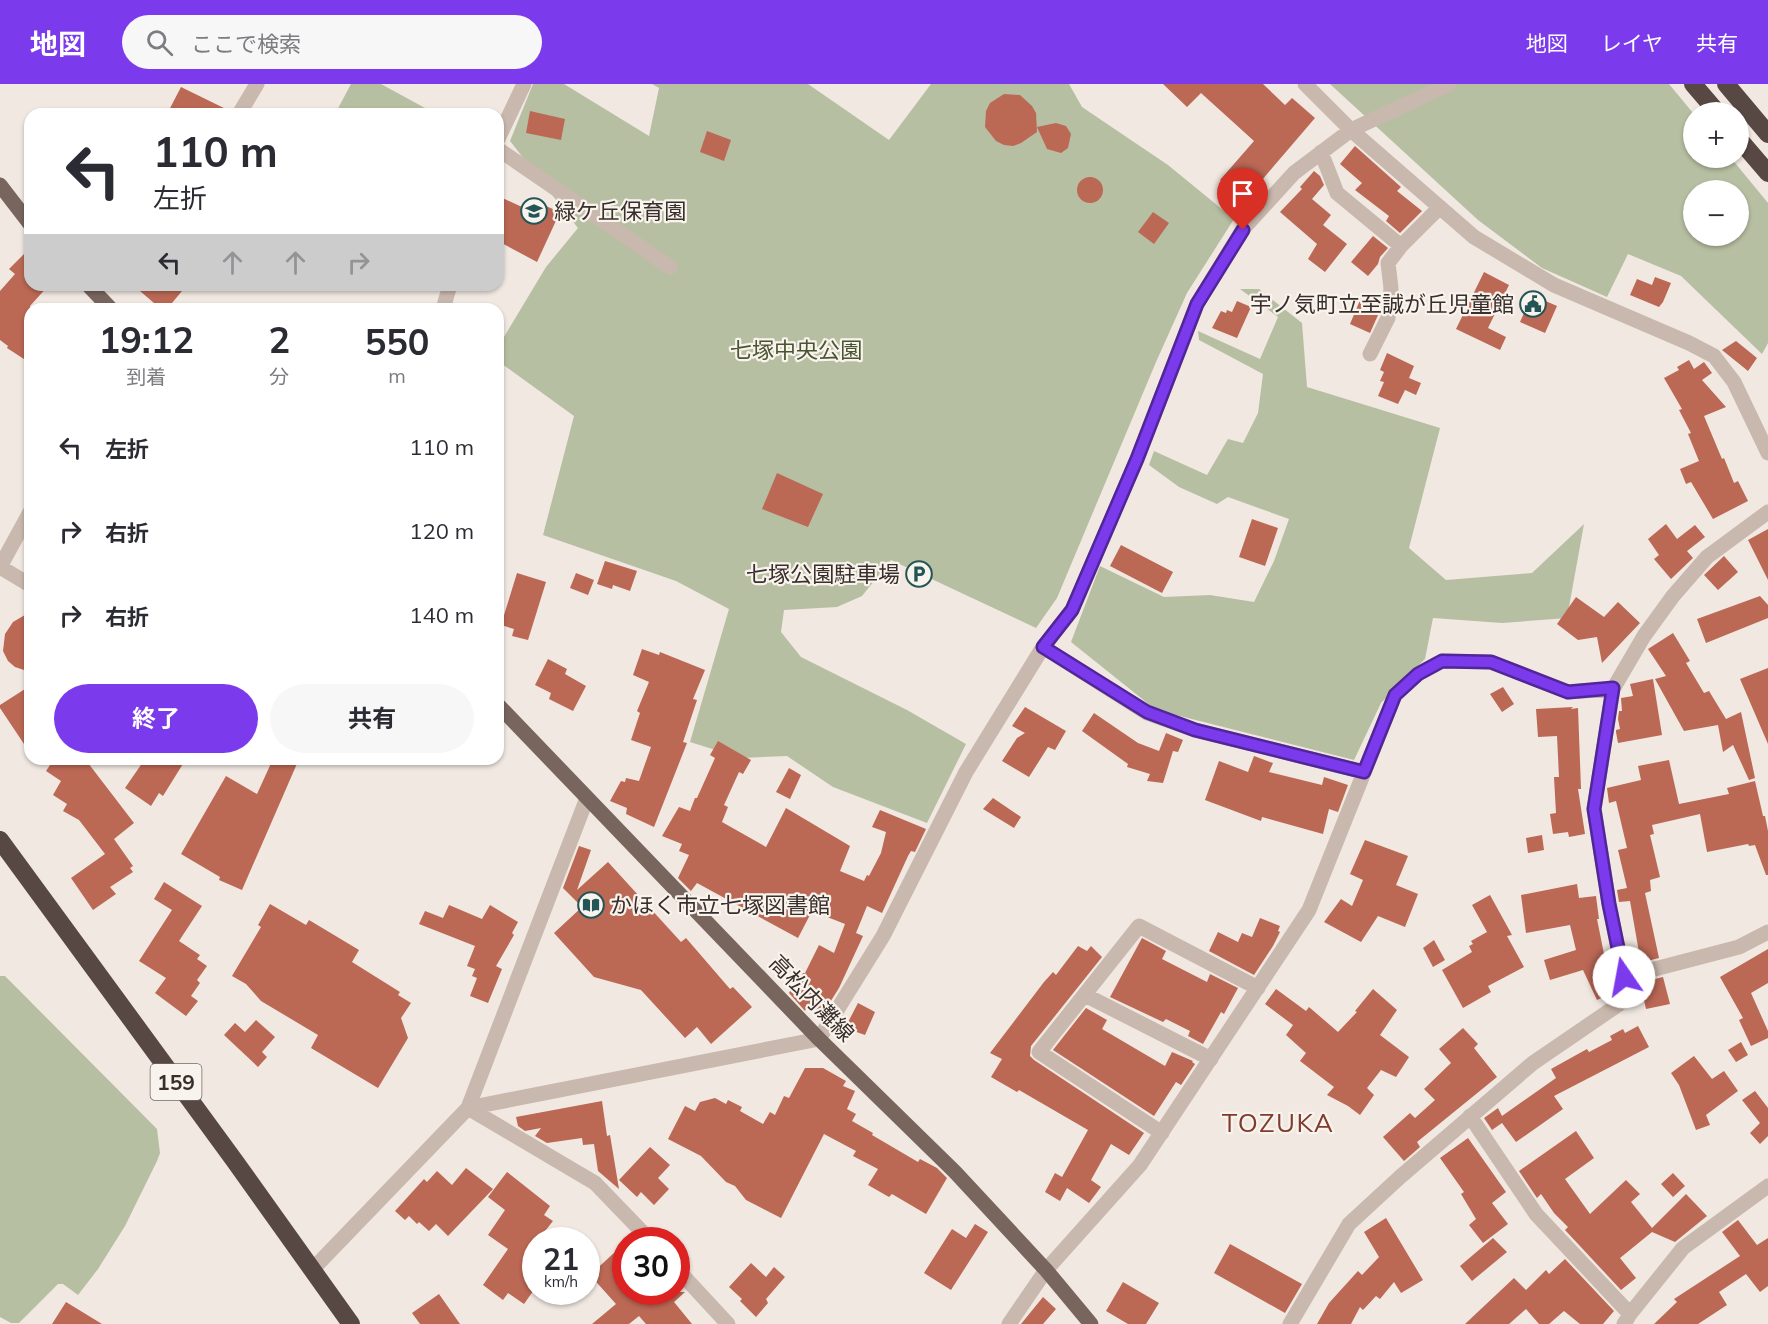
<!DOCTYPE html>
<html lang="ja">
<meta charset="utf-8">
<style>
:root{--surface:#fff;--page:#f7f7f7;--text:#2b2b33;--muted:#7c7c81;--accent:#7c3aed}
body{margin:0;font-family:Mulish,"Noto Sans JP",sans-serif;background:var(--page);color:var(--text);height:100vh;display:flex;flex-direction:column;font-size:22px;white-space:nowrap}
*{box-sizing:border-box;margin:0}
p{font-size:20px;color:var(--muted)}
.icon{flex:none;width:33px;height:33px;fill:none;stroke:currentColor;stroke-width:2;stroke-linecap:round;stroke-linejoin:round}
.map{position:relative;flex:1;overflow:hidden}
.details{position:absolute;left:24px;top:219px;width:480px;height:462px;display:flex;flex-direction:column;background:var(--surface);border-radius:18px;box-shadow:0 2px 4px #0004}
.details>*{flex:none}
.top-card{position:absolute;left:24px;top:24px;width:480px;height:183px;border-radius:18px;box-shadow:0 2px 4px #0004;background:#fff;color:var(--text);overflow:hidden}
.buttons{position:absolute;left:1683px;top:18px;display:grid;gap:12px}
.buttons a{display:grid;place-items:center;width:66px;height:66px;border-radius:50%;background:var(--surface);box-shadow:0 2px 4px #0004;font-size:30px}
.speed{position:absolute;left:522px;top:1143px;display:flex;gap:12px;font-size:30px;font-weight:700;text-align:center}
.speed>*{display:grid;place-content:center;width:78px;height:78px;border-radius:50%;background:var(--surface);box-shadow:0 2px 4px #0004;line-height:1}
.speed small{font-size:15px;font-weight:400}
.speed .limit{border:9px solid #d22;background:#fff;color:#111}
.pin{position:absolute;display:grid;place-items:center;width:51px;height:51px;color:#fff;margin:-62px -26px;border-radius:50% 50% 50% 0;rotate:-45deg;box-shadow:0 0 6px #0007}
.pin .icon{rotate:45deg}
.me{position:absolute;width:66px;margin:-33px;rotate:348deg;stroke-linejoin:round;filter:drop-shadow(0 0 4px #0008)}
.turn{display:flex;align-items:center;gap:21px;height:126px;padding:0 30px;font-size:27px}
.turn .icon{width:78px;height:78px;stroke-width:2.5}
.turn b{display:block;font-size:42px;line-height:51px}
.lanes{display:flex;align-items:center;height:57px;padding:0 30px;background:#0003;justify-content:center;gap:30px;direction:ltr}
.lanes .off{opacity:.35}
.eta{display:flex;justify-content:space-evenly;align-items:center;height:102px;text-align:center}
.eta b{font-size:36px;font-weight:700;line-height:42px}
.action{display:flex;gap:12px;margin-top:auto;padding:12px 30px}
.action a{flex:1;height:69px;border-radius:36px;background:var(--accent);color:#fff;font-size:24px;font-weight:700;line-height:69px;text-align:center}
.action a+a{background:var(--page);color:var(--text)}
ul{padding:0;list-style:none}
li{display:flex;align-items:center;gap:18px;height:84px;padding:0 30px}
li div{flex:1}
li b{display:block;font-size:22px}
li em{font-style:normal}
header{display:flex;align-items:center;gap:36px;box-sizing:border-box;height:84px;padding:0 30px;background:var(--accent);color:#fff}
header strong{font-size:28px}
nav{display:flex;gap:33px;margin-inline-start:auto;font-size:21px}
.search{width:420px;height:54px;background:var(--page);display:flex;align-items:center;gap:15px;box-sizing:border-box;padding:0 21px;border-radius:33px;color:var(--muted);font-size:22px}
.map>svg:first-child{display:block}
.green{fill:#b7bfa2;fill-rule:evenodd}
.building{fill:#bb6855}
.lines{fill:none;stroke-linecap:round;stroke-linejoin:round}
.minor{stroke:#c9b8ad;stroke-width:15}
.major{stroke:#78655e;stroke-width:15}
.highway{stroke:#584843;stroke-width:18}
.route-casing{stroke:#51269a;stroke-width:15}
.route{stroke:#7c3aed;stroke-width:10}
.labels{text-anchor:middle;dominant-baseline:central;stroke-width:4.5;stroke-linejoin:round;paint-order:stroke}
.shield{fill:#f9f3ed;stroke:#726965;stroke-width:1.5}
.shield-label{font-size:21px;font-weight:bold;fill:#382e2b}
.poi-label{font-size:22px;fill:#382e2b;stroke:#f9f3ed;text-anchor:start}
.park-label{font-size:22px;fill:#495431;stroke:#f9f3ed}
.street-label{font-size:22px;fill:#382e2b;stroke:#f9f3ed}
.quarter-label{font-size:26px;letter-spacing:1.5px;fill:#7f3b2c;stroke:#f9f3ed}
</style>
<header>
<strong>地図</strong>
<div class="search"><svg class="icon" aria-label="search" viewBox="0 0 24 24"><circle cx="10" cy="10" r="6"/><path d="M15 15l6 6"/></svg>ここで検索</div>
<nav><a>地図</a><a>レイヤ</a><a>共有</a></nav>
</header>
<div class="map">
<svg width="1768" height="1240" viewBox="0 0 1768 1240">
<rect width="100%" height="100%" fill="#f1e8e1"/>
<path class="green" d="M351,0H381L436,30H335Z
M533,0H564L649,52L659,4L652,0H808L889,56L931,0H1069L1082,23L1168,81L1234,135L1187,209L1156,278L1057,514L1036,544L891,476L862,512L837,523L784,526L781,548L801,573L907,626L966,660L927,739L833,703L787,672L741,674L690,658L729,525L676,497L543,451L574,332L498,277V263L546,183L578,144L510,57Z
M1330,0H1669L1693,29L1694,74H1731L1768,119V259L1762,270L1681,192L1628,170L1607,213L1542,184L1478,136ZM1694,106H1738V152H1694Z
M1240,205H1259L1302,239L1307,303L1440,344L1409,464L1446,496L1532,489L1584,440L1567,534L1502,539L1433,534L1425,575L1381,619L1354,676L1156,626L1071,558L1100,482L1164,513L1210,511L1254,518L1274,477L1289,435L1228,413L1217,420L1179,403L1149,381L1154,367L1207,391L1228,355L1243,359L1258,329L1263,290L1199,256L1198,247L1260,275L1278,233Z
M0,892H5L157,1045L160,1069L157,1077L125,1142L98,1185L78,1211L63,1200H58L19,1239H11L0,1233Z"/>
<path class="building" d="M1163,0H1263L1285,21L1292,14L1315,34L1244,117L1220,96L1254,57L1201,9L1187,23Z
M181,3L230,27L229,30H167Z
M1004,10L1020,11L1032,22L1036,29L1037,48L1021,59L1013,62L1004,61L996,57L985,43L986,27L990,19Z
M530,27L565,35L561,56L526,49Z
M1056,39L1066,42L1071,50L1068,64L1061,69L1047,65L1037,43Z
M707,47L731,56L724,77L700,68Z
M1355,62L1401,103L1397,107L1422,127L1400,149L1386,137L1389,132L1355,106L1362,99L1340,80Z
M1314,87L1320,92L1324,101L1312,115L1331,131L1323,141L1347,160L1325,188L1308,175L1317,160L1280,128L1302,105L1300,103Z
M1077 106a13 13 0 1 1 26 0a13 13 0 1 1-26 0Z
M498,112L537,130L541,120L560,128L537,178L498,157Z
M1153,128L1169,139L1154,160L1138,148Z
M1373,152L1388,164L1380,173L1378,180L1368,192L1351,178Z
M30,164V201H49L30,222V279L7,264L8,262L0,256V207L15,190L9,185Z
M1484,188L1509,201L1488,244L1506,253L1500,266L1456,245Z
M1655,193L1671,199L1663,218L1659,223L1630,211L1637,195L1652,201Z
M133,201H187L167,225H161Z
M1532,211L1557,222L1545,249L1520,238Z
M1361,214L1379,222L1378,231L1370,249L1350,240Z
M1237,217L1251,223L1237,254L1212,244L1221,227L1226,229L1227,226L1232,228Z
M1736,257L1757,274L1748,287L1722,266Z
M1387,269L1414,282L1409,294L1421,299L1416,311L1405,306L1398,320L1378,312L1384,298L1380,297L1384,288L1380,286Z
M1689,276L1694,285L1704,278L1712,289L1702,296L1726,323L1704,332L1722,375L1724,374L1734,399L1738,397L1748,417L1713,435L1691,398L1686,400L1680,385L1699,377L1688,350L1691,349L1679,326L1682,325L1664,294L1679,286L1677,283Z
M777,389L823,410L808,443L762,425Z
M1252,435L1278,444L1265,482L1239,473Z
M1666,440L1677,455L1695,441L1705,453L1687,467L1693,474L1671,495L1654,475L1659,471L1648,455Z
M1768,445V496L1748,456Z
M1121,461L1173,488L1162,509L1110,482Z
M1724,472L1738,488L1718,506L1704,491Z
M605,477L637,487L630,507L613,501L612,505L597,500Z
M517,489L546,498L528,556L512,552L514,545L501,541Z
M576,489L594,496L588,511L570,504Z
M1760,512L1768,521V534L1706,559L1697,535Z
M1576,513L1604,533L1618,518L1640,539L1602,579L1597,553L1578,556L1557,540Z
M30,528V588L15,583L8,577L3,567L5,550L13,538Z
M1673,549L1690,577L1686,579L1704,609L1709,607L1726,635L1741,628L1755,694L1749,696L1733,661L1723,668L1718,641L1684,647L1655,595L1666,592L1648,565Z
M642,565L659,571L660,568L705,586L693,615L697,616L683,658L687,659L654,743L626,730L627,724L610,717L621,697L625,698L626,694L639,697L651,663L631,656L640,629L637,627L649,598L633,591Z
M548,575L567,585L565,590L586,602L573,627L549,615L551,609L535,601Z
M1768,584V660L1740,595Z
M1653,595L1662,651L1618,659L1616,648V646L1620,645L1618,635L1619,627H1622L1621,614L1633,612L1630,600Z
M1503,603L1514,620L1502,628L1490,610Z
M25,605L30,612V669L0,624V621Z
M1025,623L1066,647L1055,666L1048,663L1029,693L1002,677L1017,654L1025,649L1012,642Z
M1573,623L1571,625L1578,624L1581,705H1578L1585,750L1569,753L1568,748L1553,750L1550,730L1556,729L1554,693H1559L1557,652L1538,653L1536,625Z
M1094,629L1138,659L1159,667L1166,649L1183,656L1178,668L1173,667L1163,699L1147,697L1150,690L1127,683L1128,680L1082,647Z
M718,657L751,676L743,690L739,688L724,721L728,723L722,738L766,763L786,724L850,762L840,787L864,797L867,791L869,792L881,769L886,748L872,743L880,726L926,745L915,768L911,767L908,772L882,829L867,822L856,849L863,852L839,904L822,931L807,922L805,927L789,909L793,901L797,902L803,889H805L819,861L834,869L845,840L812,827L798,854L697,799L691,807L678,794L689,771L679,767L682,760L662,752L679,723L690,727L695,714H697L715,674L710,671Z
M1254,672L1273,679L1269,688L1322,701L1324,693L1348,701L1338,728L1329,725L1323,750L1262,733L1261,737L1205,716L1219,677L1248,688Z
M54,675H85L134,739L114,755L133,782L130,784L133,788L110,803L116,810L93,826L71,794L105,770L79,736L63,727L67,720L53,711L61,697L46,687Z
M145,675H186L163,712L159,709L151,722L125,704Z
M273,675H299L242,806L219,796L220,793L181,770L226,692L257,710Z
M1669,676L1679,720L1729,710L1727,704L1755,697L1763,732H1765L1768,747V791H1766L1755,761L1749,762L1748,760L1707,768L1700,730L1652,741L1654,750L1650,751L1660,793L1650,796L1651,807L1645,809L1659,874L1631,881L1630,876L1640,874L1630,817L1619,818L1617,806L1627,804L1618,766L1627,764L1616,717L1609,719L1607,704L1641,696L1638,682Z
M789,684L801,691L790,715L776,708Z
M993,714L1021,733L1014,744L983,725Z
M1542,751L1544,766L1528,769L1526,754Z
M1365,756L1408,772L1396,801L1418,810L1405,843L1378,832L1361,858L1324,838L1341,815L1352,822L1363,796L1350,790Z
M579,762L591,766L577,806L608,778L681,858L686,854L730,905L733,903L752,923L711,960L697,943L685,954L641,906L594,893L554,849L582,823L563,804Z
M164,798L202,822L179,857L200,871L197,875L207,882L197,896L200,899L191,912L198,917L186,932L155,909L166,894L139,877L172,826L154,815Z
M1577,800L1579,814L1596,812L1599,835H1597L1606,880L1611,879L1617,907L1597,916L1583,886L1550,896L1544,876L1576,866L1570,841L1526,849L1521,811Z
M1490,811L1512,851L1507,852L1524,883L1488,902L1491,908L1463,924L1442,886L1472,868L1469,862L1473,860L1471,857L1487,848L1472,821Z
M270,820L306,841L309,836L359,866L352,878L400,908L398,911L411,919L401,934L408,954L378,1004L311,964L318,951L261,917L246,900L232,892L261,843L258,841Z
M449,821L482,835L490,821L518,838L512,849L514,851L496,882L502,885L488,919L470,912L477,894L472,892L475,885L467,882L475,862L419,840L425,827L443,834Z
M1260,834L1280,842L1278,847L1280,848L1273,862L1254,891L1209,867L1218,848L1238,858L1242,849L1252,853Z
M1142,854L1166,867L1162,875L1207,898L1210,890L1238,904L1224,930L1221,928L1203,960L1188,952L1190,947L1166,935L1163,938L1110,913Z
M1434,856L1445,876L1433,883L1423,864Z
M1078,862L1087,867L1091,862L1102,873L1031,962L1030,972L1034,976L1144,1049L1129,1071L1111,1060L1091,1096L1101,1103L1089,1119L1067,1104L1060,1117L1045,1108L1055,1089L1062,1093L1088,1046L1019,1006L1017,1008L991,993L1002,975L990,969L1044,898L1053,888L1056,891Z
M1768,865V899L1751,909L1768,947V954L1751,962L1739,936L1743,934L1720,893Z
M1663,893L1670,920L1646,925L1640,899Z
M1276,905L1306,927L1309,923L1338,948L1357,928L1355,927L1373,905L1397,926L1380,951L1409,973L1396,993L1381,986L1367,1004L1374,1011L1360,1031L1348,1022L1327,1011L1334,1003L1300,977L1306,969L1286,951L1293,941L1265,920Z
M858,919L875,928L865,951L845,944Z
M1086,924L1107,936L1102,945L1165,982L1172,968L1193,977L1192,978L1195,980L1181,1001L1176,998L1154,1032L1053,966Z
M256,936L275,953L262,968L267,973L258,983L224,951L235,939L245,948Z
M1638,942L1649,963L1554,1012L1563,1025L1516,1058L1502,1039L1492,1046L1484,1034L1498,1024L1502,1032L1556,994L1551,985L1587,965L1589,968L1612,956L1610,952L1623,945L1625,949Z
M1463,944L1478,960L1474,964L1497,993L1417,1058L1420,1063L1404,1077L1383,1053L1410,1029L1415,1034L1435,1016L1424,1005L1451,979L1439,965Z
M1741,958L1748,971L1736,978L1728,966Z
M1694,972L1712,995L1724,987L1738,1007L1706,1031L1710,1041L1696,1046L1679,1001L1671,989Z
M805,984H823L846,997L843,1002L855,1007L847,1025L856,1030L852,1037L873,1049L872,1051L918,1078L920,1075L937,1084L947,1094L926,1130L892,1110L889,1113L868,1101L878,1085L853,1072L856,1067L824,1050L781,1134L746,1116L735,1102L726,1098L701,1072L668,1055L685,1022L695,1027L700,1018L715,1014L726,1020L728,1016L742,1023L740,1027L763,1040L770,1028L775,1031L784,1012L789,1014Z
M1755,1007L1768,1024V1052L1760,1060L1750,1049L1760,1039L1742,1016Z
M602,1017L607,1052L610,1051L619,1105L598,1087L594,1060L583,1061L582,1054L547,1059L535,1052L541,1044L525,1047L518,1042L516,1033Z
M1576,1047L1594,1074L1565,1095L1590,1130L1626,1096L1640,1110L1631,1118L1652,1144L1686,1110L1707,1132L1675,1158L1652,1148L1620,1174L1636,1194L1621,1206L1565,1146L1568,1143L1554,1129L1541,1110L1537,1114L1519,1087Z
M1468,1054L1506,1108L1492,1119L1508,1140L1483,1159L1469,1141L1476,1135L1461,1110L1464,1108L1440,1074Z
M650,1063L670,1081L658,1094L669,1105L654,1121L641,1108L637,1113L619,1096Z
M466,1084L493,1105L448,1152L436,1140L429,1147L419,1138L417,1140L409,1132L405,1136L395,1127L424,1095L427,1098L437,1087L452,1101Z
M507,1088L550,1122L544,1131L553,1137L538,1156H536V1203L524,1220L508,1209L503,1216L483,1201L508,1165L488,1151L505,1126L488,1113Z
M1673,1089L1685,1102L1673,1113L1661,1100Z
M1386,1134L1423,1196L1401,1209L1394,1198L1380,1215L1376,1212L1363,1226L1360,1223L1351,1240H1317L1329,1219L1358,1187L1362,1191L1379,1173L1364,1148Z
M1738,1136L1757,1161L1768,1154V1202L1760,1208L1746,1190L1719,1208L1727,1221L1698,1240H1654L1677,1218L1674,1215L1740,1172L1722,1148Z
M975,1140L988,1148L951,1206L924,1189L952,1145L966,1154Z
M1493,1154L1507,1168L1472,1197L1460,1182Z
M1230,1160L1302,1200L1285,1229L1214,1189Z
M615,1168L626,1180V1208H685L674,1218L692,1240H646L639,1232L629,1240H592L616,1220L590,1191Z
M1565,1175L1614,1227L1603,1240H1580L1564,1227L1549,1240H1539L1526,1225L1509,1240H1465L1514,1194L1526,1206L1546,1186L1549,1190Z
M751,1179L766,1193L774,1183L785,1193L766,1215L768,1219L756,1233L740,1217L742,1215L729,1203Z
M1123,1198L1159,1219L1146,1240H1128L1106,1227Z
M439,1210L460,1240H420L412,1229Z
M1043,1213L1056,1225L1043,1240H1021Z
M66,1218L102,1240H52Z"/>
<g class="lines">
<path class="minor" d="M1305,0L1351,46L1474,153L1554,201L1689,259L1714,272L1734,298L1768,369
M239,30L257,0
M498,55L524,0
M498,65L670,183
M1321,68L1337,109L1401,162L1440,123
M443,225L450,201
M1370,270L1388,234L1391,204L1388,179L1401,162
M0,483L30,428
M0,483L30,501
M1043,563L1147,629L1195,646L1364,688
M587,714L468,1024L595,1099L650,1156
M1624,893L1739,863L1768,848
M1085,911L1211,975
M1470,1032L1536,1130L1630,1230
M1162,1049L1039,968L1139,842L1258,904
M676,1184L728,1240
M312,1186L468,1024L819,955L883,852L966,688L1043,563L1072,526L1137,375L1197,220L1243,145L1294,89L1351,46L1449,0
M1009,1240L1046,1186L1140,1081L1309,826L1395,611L1418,590L1442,577L1491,578L1568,608L1613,605
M1290,1240L1349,1140L1400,1093L1533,979L1628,914L1609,820L1594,725L1613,605L1644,552L1673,512L1707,473L1768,428
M1624,1240L1630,1230L1683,1164L1768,1102"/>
<path class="major" d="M0,101L30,140
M88,201L111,225
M498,621L819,955L955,1088L1046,1186L1091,1240"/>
<path class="highway" d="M1693,0L1717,28
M1726,0L1768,50
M1738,54L1768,89
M0,756L234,1076L351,1240"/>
</g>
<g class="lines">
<g class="route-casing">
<path id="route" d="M1243,146L1197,220L1137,375L1072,526L1043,563L1147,628L1195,646L1364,688L1395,611L1418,590L1442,577L1491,578L1568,608L1613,604L1594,725L1609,820L1624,893"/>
</g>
<use href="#route" class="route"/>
</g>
<defs>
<g id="school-ring" transform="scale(1.35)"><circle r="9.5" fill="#f9f3ed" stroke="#245556" stroke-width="1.5"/><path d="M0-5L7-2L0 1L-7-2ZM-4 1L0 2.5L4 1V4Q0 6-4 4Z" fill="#245556"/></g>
<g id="civic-ring" transform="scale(1.35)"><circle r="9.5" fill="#f9f3ed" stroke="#245556" stroke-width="1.5"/><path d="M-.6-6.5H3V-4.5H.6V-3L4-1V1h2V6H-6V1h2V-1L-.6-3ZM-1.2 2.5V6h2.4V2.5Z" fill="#245556"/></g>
<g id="parking-ring" transform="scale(1.35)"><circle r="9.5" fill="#f9f3ed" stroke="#245556" stroke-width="1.5"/><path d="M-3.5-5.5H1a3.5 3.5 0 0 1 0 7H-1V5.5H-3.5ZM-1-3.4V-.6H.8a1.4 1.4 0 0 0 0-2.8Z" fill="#245556"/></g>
<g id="library-ring" transform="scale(1.35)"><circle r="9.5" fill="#f9f3ed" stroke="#245556" stroke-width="1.5"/><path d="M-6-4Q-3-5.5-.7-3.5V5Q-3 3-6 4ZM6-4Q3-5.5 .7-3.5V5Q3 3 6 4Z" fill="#245556"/></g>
</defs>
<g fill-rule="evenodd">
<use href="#school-ring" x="534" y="127"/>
<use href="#civic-ring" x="1533" y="220"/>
<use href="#parking-ring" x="919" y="490"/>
<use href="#library-ring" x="591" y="821"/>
</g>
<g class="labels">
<rect class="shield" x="150.5" y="980" width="51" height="36" rx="4.5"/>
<g class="shield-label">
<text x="176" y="998">159</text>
</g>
<g class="poi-label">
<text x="554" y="127">緑ケ丘保育園</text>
<text x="1514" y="220" text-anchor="end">宇ノ気町立至誠が丘児童館</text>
<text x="900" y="490" text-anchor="end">七塚公園駐車場</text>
<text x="610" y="821">かほく市立七塚図書館</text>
</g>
<g class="park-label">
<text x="796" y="266">七塚中央公園</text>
</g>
<g class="street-label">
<text transform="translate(812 914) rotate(46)">高松内灘線</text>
</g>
<g class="quarter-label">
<text x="1278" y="1038">TOZUKA</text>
</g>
</g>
</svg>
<div class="buttons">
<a>+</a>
<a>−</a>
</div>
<div class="speed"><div>21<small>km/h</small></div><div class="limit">30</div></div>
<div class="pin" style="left:1243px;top:146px;background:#d93025"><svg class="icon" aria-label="arrive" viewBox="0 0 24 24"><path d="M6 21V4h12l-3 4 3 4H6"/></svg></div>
<svg class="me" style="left:1624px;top:893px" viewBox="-20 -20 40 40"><circle r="19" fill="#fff"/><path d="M0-13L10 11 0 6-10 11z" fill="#7c3aed"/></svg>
<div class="top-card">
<div class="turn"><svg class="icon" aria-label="left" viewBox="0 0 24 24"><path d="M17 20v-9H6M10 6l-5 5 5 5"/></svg><div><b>110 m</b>左折</div></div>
<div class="lanes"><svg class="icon" aria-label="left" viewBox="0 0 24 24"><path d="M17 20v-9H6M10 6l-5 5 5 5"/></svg><svg class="icon off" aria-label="ahead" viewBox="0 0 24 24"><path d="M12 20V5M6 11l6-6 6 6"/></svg><svg class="icon off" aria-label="ahead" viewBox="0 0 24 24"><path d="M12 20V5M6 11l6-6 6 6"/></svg><svg class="icon off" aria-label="right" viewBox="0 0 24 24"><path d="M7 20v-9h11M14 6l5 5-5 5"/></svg></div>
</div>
<section class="details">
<div class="eta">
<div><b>19:12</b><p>到着</p></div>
<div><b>2</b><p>分</p></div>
<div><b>550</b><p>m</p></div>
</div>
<ul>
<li><svg class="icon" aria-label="left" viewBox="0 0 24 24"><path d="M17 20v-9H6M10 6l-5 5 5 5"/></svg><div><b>左折</b></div><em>110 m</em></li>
<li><svg class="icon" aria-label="right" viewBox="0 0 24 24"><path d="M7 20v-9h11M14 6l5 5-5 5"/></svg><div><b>右折</b></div><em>120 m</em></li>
<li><svg class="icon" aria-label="right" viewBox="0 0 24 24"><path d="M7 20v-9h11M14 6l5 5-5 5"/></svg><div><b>右折</b></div><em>140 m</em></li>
</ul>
<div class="action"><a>終了</a><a>共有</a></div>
</section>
</div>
